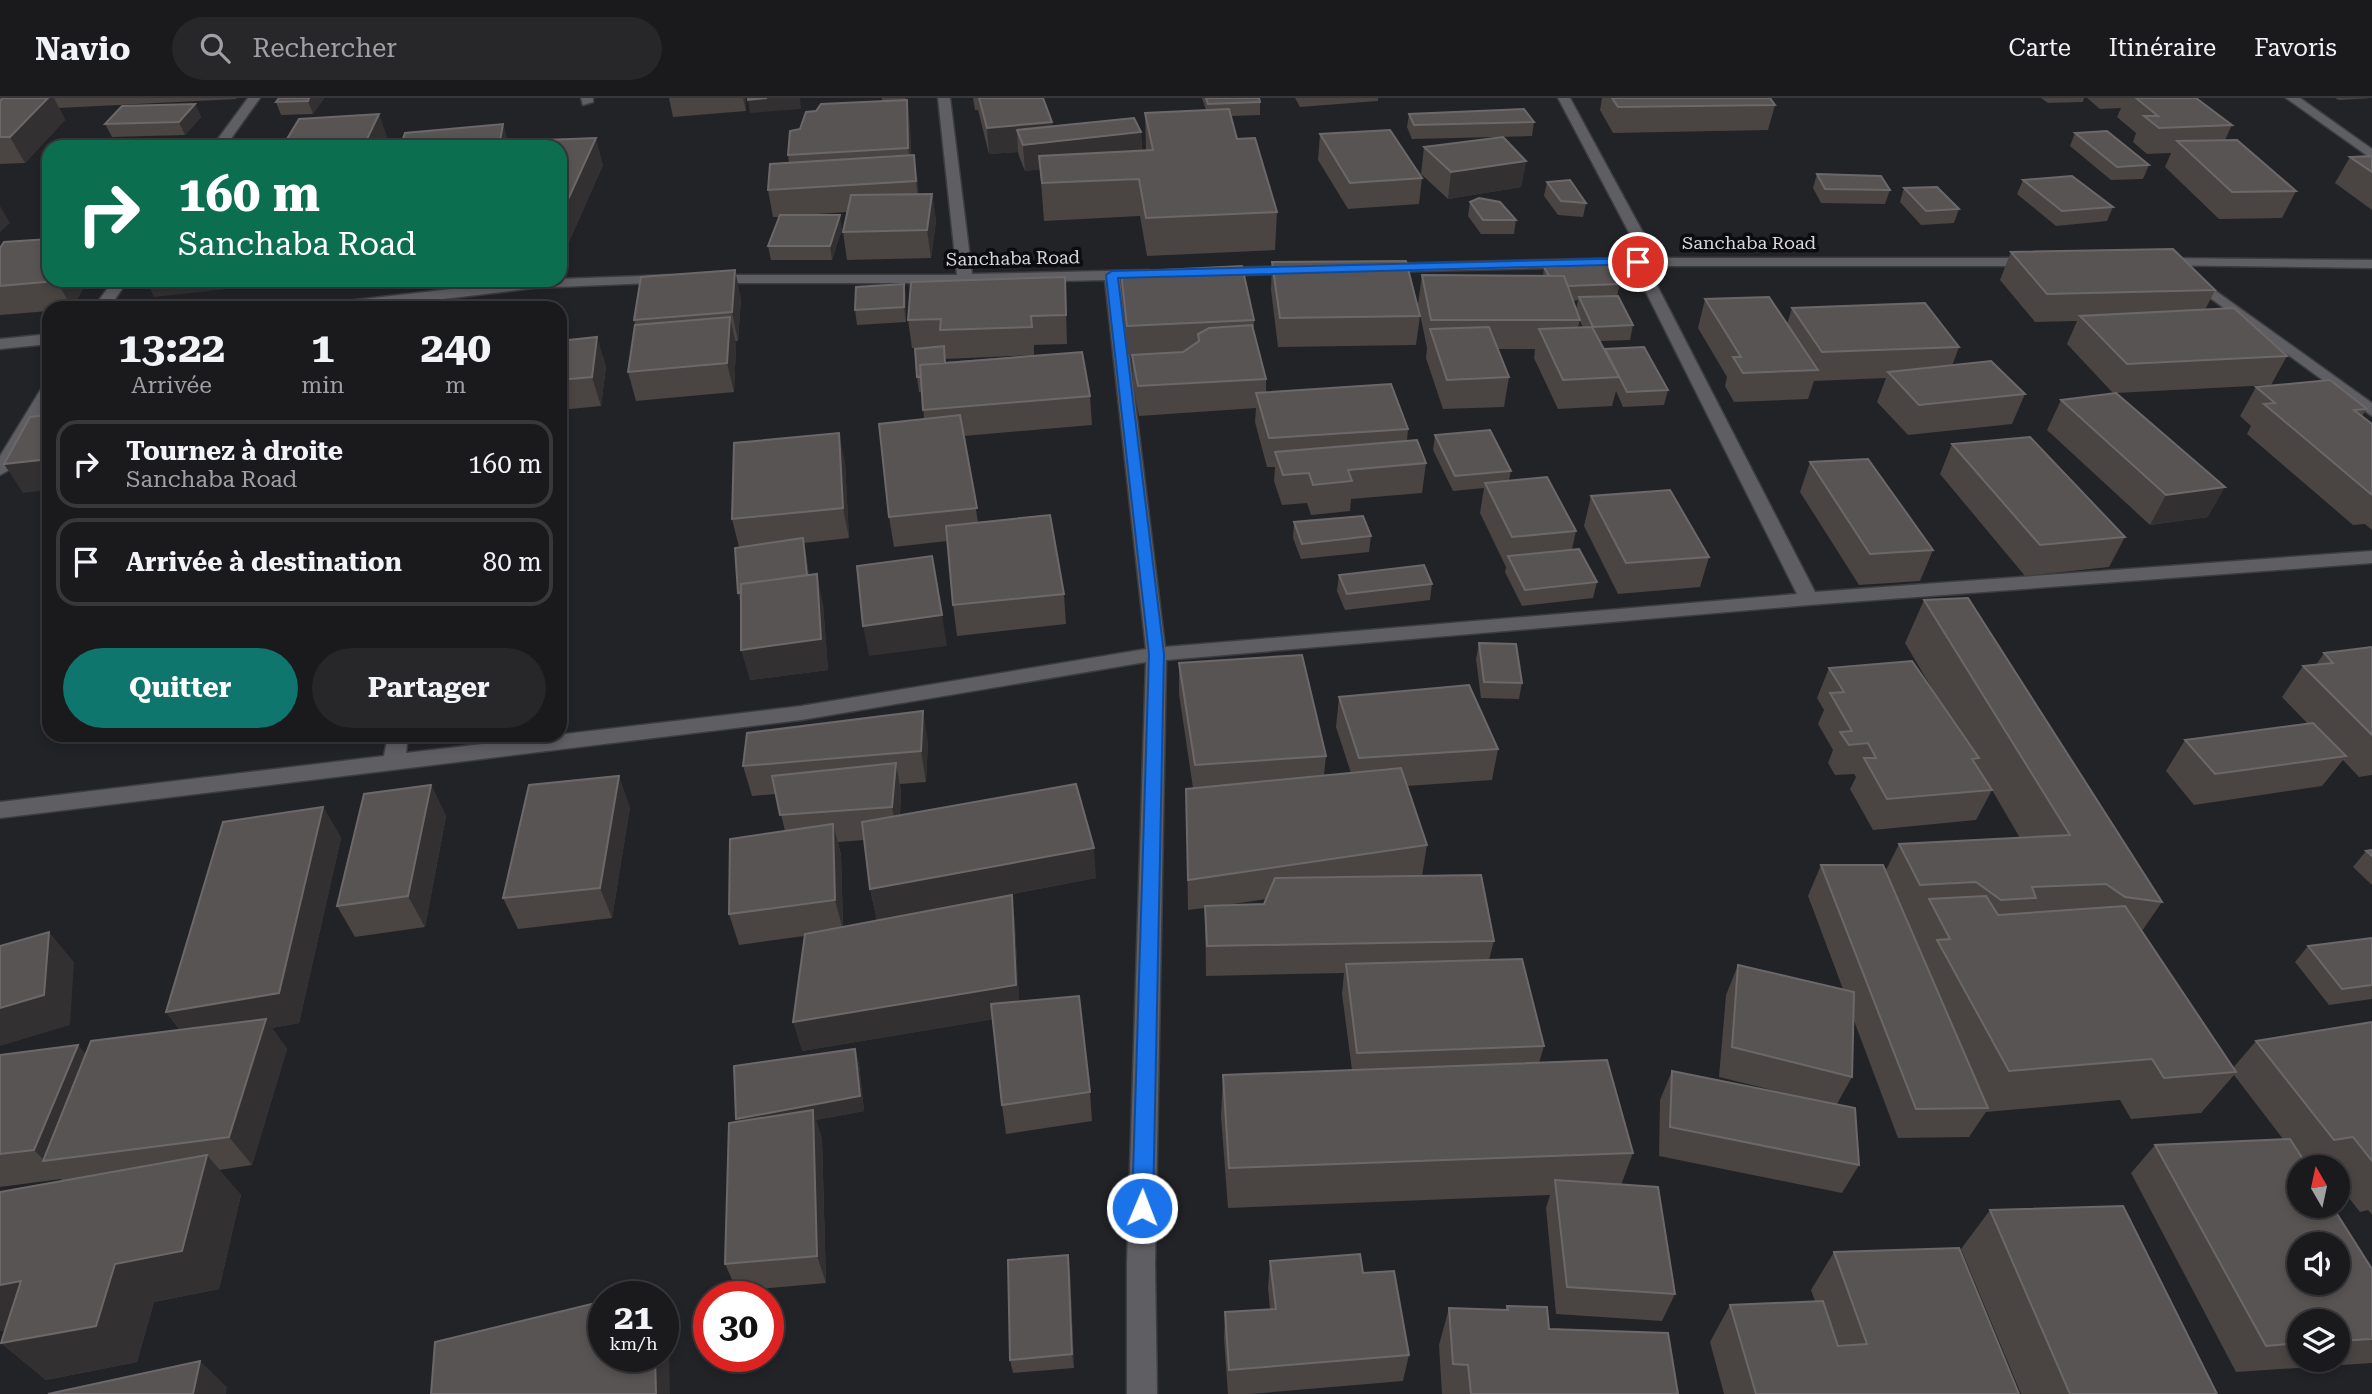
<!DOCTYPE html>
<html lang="fr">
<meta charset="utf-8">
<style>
:root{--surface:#1a1a1d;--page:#27272a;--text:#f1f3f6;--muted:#9fa1a4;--line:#38383b;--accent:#0f766e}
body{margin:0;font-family:"Roboto Serif",serif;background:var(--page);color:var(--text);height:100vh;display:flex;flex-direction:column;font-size:26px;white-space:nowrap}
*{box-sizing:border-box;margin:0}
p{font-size:23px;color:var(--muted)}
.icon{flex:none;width:38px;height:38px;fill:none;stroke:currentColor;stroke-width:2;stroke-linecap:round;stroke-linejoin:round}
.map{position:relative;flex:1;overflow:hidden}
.drawer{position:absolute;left:42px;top:203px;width:525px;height:441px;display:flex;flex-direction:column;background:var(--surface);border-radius:21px;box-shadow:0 4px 10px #0003,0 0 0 2px var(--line)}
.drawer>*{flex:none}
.banner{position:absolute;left:42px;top:42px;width:525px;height:147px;border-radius:21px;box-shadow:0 4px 10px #0003,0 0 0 2px var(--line);background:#0b6e4f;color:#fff;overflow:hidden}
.needle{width:46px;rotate:351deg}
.buttons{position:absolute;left:2287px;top:1057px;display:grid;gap:14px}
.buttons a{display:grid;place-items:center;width:63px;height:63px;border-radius:50%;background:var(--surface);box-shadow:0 4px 10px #0003,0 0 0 2px var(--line);font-size:35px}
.speed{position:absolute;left:588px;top:1183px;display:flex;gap:14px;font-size:35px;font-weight:700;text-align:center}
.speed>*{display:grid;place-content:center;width:91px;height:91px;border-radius:50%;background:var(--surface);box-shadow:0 4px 10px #0003,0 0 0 2px var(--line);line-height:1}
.speed small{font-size:18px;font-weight:400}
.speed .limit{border:10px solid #d22;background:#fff;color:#111}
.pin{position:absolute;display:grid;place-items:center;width:60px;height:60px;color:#fff;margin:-30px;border:4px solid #fff;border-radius:50%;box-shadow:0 2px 7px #0007}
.me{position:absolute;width:77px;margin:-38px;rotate:1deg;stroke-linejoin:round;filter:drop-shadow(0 0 5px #0008)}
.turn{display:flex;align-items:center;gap:24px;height:147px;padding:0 21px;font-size:32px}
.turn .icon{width:91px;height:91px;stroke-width:2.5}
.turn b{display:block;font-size:49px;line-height:60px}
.eta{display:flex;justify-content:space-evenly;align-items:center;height:119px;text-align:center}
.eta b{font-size:42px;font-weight:700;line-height:49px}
.action{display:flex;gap:14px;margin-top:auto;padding:14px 21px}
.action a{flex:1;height:80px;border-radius:42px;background:var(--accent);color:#fff;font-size:28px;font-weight:700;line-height:80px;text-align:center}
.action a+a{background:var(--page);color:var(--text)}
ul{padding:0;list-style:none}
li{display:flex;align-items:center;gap:21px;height:88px;margin:0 14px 10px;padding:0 7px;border:4px solid var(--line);border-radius:21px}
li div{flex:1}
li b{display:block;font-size:26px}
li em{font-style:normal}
header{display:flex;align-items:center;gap:42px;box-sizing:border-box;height:98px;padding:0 35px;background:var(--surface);border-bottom:2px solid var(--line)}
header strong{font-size:33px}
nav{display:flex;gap:38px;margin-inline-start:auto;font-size:24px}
.search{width:490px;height:63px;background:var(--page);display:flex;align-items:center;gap:18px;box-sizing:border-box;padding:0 24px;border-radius:38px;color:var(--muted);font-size:26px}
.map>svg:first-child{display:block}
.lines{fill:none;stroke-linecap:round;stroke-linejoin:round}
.minor-casing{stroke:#3c3d40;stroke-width:3}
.minor{fill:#5e5e63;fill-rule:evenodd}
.wall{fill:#4a4443;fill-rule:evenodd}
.shaded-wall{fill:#333031}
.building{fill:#595454;stroke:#6c6869;stroke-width:2;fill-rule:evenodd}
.route{fill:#1a73e8;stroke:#114b97;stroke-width:2}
.labels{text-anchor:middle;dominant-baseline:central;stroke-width:7;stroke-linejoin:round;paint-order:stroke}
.far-street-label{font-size:18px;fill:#d6d7da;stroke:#0c0c0e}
</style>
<header>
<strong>Navio</strong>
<div class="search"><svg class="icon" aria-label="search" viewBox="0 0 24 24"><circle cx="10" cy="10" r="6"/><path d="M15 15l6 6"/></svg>Rechercher</div>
<nav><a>Carte</a><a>Itinéraire</a><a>Favoris</a></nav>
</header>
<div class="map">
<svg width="2372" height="1296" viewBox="0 0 2372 1296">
<rect width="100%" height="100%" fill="#222327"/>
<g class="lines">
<g class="minor-casing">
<path id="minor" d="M248,0H260L225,49H212Z
M581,0H593V4L583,7Z
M938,0H950L972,176L1149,172L1156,176L1149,180L1120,181L1165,549L1797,496L1633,168L1380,174L1373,170L1380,166L1631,160L1633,142L1558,0H1570L1647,142L1646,160H2034L2041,164L2034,168H1647L1815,494L2372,453V465L1809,507L1166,562L1155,1166L1157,1296H1127V1166L1146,564L801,622L0,720V704L384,658L388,637H408L406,655L801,608L1146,551L1105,182L965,185H708L701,181L708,177H957Z
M2286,0H2300L2372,51V61Z
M2157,160L2372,162V170L2152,167V161Z
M1299,168L1304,169V175L1216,178L1209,174L1216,170Z
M2192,176L2372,305V318L2187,183L2185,180Z
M669,177L676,181L674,184L534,190L368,210H321L329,205L530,182Z
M114,182H128L109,210H93Z
M49,236V246L0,251V241Z
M49,286V305L9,372L0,377V358L41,291Z"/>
</g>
<use href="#minor" class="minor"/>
</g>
<path class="wall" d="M0,0H237L236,1L59,10L65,22L25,65L0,66Z
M324,0L313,16L281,17L276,4Z
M669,0H746V13L673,19Z
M882,0H906L910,27L911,57L918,83V96H932L936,123L931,160L847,162L843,134L847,114L804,117L842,131L832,162H771L768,148L780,119H773L768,92L789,65L788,57L882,3Z
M973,0H1043L1052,29L1141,34L1142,53H1146L1145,15L1206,12L1202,0H1259L1260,4V17L1231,18L1237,41L1277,114L1275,152L1147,158L1140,118L1044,123L1040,71L1025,73L1019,58L1018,54L989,56L978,12H975Z
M1295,0H1378V3L1300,9Z
M1602,0H1770L1775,7L1768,32L1613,35L1600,12Z
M2041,0H2084L2083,4L2048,5Z
M2087,0H2196L2232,27L2225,42L2296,93L2282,120L2219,121L2165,69L2171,55L2147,56L2133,44L2136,35L2117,19L2121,10L2100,11Z
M2335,0H2372L2339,2Z
M195,6L201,19L185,37L112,39L105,26Z
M1409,16L1534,24L1532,38L1412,41L1407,29Z
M299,21L388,41L385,49H285L284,46Z
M2075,35L2149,67L2143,81L2111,82L2070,48Z
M1320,36L1422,80L1419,106L1348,111L1318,62Z
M560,49L603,67L564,155H560Z
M1424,49L1526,63L1521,89L1448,101L1421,76Z
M2372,58V112L2335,85L2350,59Z
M1817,76L1890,92L1885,106L1821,105L1813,90Z
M2023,82L2113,109L2107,123L2056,128L2017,96Z
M1547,84L1586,105L1583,119L1558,117L1544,98Z
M1904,90L1959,111L1954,125L1921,127L1900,104Z
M1470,104L1516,122L1514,136H1481L1468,118Z
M0,150L88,182L72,210H49V213L0,217Z
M2011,154L2215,192L2205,212L2287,258L2271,287L2116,295L2208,419L2150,427L2047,332L2061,302L2113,295L2067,246L2077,223L2035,224L2000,182Z
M1272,164L1420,218L1416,247L1278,249L1271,192Z
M1544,169L1620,186L1617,198L1633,227L1630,242L1600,243L1605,252L1668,292L1664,307L1623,309L1616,293L1612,308L1558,311L1534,260L1535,251H1498L1509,279L1504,309L1443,311L1426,260L1427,250L1418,206L1422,177L1543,178ZM1578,202L1576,213L1573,203ZM1578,219L1583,229H1578L1580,222Z
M1121,174L1254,222V236L1266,281V294L1408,331L1407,343L1426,365L1422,395L1351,401L1350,413L1311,417L1307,405L1282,407L1274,383L1275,369H1267L1255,324L1256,310L1139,318L1133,286L1132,257L1158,255L1128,257L1122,202Z
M1065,179L1067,246L1034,247V257L1090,298L1092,327L964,338L978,424L1064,496L1066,526L957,538L953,507L947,443L894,449L889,419L924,321L922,294H919L917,279L924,250H912L908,222ZM1034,257L945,264V261Z
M904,186L906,200V224L857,227L855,212Z
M741,200L738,243H735L736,247L734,294L636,303L628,274L635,227L634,222Z
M1705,201L1787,226L1792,210L1959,249L1952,268L2025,296L2012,326L1908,337L1877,304L1886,280L1814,283L1808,301L1734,304L1725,288L1727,279L1698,230Z
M560,243L606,268L601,308L560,312Z
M2256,289L2367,311L2362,318L2372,326V432L2365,426L2353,427L2247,336L2251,328L2240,318Z
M1435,337L1511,373L1509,382L1576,433L1572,451L1597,484L1593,500L1522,508L1505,474L1506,469L1480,415L1484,390L1453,393L1433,352Z
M1952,346L2125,439L2109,469L2025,478L1940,376Z
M845,364L849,440L804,445L809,477L823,506L828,572L750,582L741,508L738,495L739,449L732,421Z
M1810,364L1933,452L1920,483L1859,487L1800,394Z
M1591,398L1709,459L1700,489L1618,496L1584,428Z
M1294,424L1371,438L1369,454L1301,461L1293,440Z
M1339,477L1432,486L1430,502L1345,512L1337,493Z
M1924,502L2162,804L2142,833L2233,970L2256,943L2372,924V1117L2368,1112L2360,1114L2338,1086V1069H2325L2324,1068L2314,1069H2300L2372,1171V1265L2236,1274L2131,1075L2155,1047L2283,1041L2234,977L2201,1015L2131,1021L2120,1002L1986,1014L1969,1039L1898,1040L1853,920L1852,979L1837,1006L1859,1067L1842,1095L1659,1058L1660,1002L1672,973L1788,996L1719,979L1726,897L1738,867L1843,891L1808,798L1821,767L1886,772L1899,746L2020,740L1992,692L1976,722L1873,732L1850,691L1856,679L1854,676L1835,677L1828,665L1833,652L1818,626L1824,612L1817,600L1829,570L1937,599L1905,545ZM2300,1223H2338V1262H2300Z
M1479,545L1522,585L1519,601L1481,600L1476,561Z
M2372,549V677L2359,679L2343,662L2322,688L2194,707L2166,673L2185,642L2308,626L2282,599L2303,568L2316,567L2324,555Z
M1179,565L1326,658L1324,677L1351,675L1336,629L1339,599L1498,651L1492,682L1407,688L1427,747L1422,778L1494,843L1489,862L1544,948L1539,965L1633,1055L1621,1087L1675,1196L1662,1223L1556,1216L1546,1110L1550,1097L1228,1110L1221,1018L1223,977L1352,972L1342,896L1344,875L1206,878L1205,810L1188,812L1186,691L1193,690L1179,596ZM1267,801L1264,806L1219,808Z
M928,644L926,684L900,686L901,695L900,717L1096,780L877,822L870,791L864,742L838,744L841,757L843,829L1012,797L1015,827L1019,904L1090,994L1092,1023L1006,1036L1002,1007L992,921L802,953L804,838L739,847L729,816L785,733L776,696L752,698L743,668Z
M431,687L446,718L425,829L355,839L337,808Z
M323,709L341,740L299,925L272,930L287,951L252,1067L219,1072L241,1097L219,1191L154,1204L137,1264L46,1282L1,1245L5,1232L0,1233V1094L63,1083L61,1081L0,1089V957L86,956L180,932L166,914Z
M630,709L612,820L518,831L503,800Z
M2372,752V787L2353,769L2366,753Z
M2372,840V901L2329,907L2295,864L2308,848Z
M855,951L859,966L864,1013L816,1022L822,1041L826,1185L737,1193L725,1166L737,1024Z
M1990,1112L2217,1296H2021L1961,1151Z
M1834,1154L2019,1296H1724L1710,1244L1730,1207L1815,1203L1811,1192Z
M1270,1163L1363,1175L1409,1257L1403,1283L1250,1296H1228L1224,1241L1225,1214L1270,1211L1268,1190Z
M1070,1171L1074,1270L1013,1275L1010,1262Z
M1507,1208L1549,1231L1678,1296H1442L1439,1247L1449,1210L1505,1212Z"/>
<path class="shaded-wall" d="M48,0H54L65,22L25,65L10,39Z
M309,0H324L313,16L308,3Z
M743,0H746V13Z
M767,0H800L801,11L750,15L748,2Z
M907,2L910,27L911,77L908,50Z
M195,6L201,19L185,37L179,24Z
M379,16L388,41L385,49H370L367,41Z
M1052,24L1053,44L1141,34L1142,61L1025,73L1023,47L1017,32L1018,54L989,56L987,30Z
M503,26L510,49H499Z
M596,40L603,67L564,155L560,142V119Z
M914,57L918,83L919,109L916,83Z
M1526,63L1521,89L1448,101L1451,74Z
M932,96L936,123L931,160L927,132Z
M0,108L10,125L0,134Z
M840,117L842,131L832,162L830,148Z
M735,172L741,200L738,243L732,214Z
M56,182H88L72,210Z
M166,182H263L262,187L154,199L147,184Z
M904,186L906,200V224L904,209Z
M730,219L736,247L734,294L727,265Z
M597,239L606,268L601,308L592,279Z
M839,335L845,364L849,440L843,410Z
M49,361V392L23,395L4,366Z
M2225,389L2208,419L2150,427L2166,397Z
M803,440L806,456L812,500L742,510L738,495Z
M817,476L823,506L828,572L750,582L741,552Z
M942,517L947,548L869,558L863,528Z
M923,613L928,644L926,684L921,653Z
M896,665L901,695L898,740L892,709Z
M619,678L630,709L612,820L600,790Z
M431,687L446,718L425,829L408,798Z
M323,709L341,740L299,925L272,930L287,951L252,1067L229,1039L190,944L166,914Z
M833,726L841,757L843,832L835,802Z
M1094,750L1096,780L877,822L870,791Z
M1012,797L1015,827L1020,917L802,953L793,924Z
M49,834L74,864L70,927L0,948V910Z
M78,947L104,977L45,1063L34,1052Z
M855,951L859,966L864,1013L816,1022L822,1041L826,1185L817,1158L742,1036L736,1021Z
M207,1057L241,1097L219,1191L154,1204L137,1264L46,1282L1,1245L115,1166Z
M1068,1157L1070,1171L1074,1270L1072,1256Z
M21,1183L64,1220L0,1233V1187Z
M663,1208L668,1217L670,1296H656L655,1258H663Z
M200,1263L227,1289L226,1296H193Z"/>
<path class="building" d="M3,0H48L10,39H0V3Z
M279,0H309L308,3L276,4Z
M748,0H767L748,2Z
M979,0H1043L1052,24L987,30Z
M1206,0H1259L1260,4L1208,6Z
M1612,0H1770L1775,7L1618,9Z
M2136,0H2196L2232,27L2159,30L2144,18H2158Z
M907,2L908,50L788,57L790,33L800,31L806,14L816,13L821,6Z
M195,6L179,24L105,26L122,8Z
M1229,11L1237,41L1255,40L1277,114L1146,120L1139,81L1042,85L1039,58L1153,52L1145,15Z
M1524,11L1534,24L1414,27L1409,16Z
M379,16L367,41L284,46L299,21Z
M1134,20L1141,34L1023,47L1017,32Z
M503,26L499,49H400L405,35Z
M1390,32L1422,80L1350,85L1320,36Z
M2107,33L2149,67L2117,69L2075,35Z
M1503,39L1526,63L1451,74L1424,49Z
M596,40L560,119V49H541L544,42Z
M2237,42L2296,93L2232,94L2177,43Z
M914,57L916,83L768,92L770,66Z
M2372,58V74L2350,59Z
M1817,76L1881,78L1890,92L1825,91Z
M2072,78L2113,109L2062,113L2023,82Z
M1570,82L1586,105L1561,103L1547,84Z
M1937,89L1959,111L1926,113L1904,90Z
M932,96L927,132L843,134L851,97Z
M1479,100L1500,104L1516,122H1483L1470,104Z
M780,117H840L830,148H768Z
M49,141V182L56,183L0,188V150L4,144Z
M2173,151L2215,192L2047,196L2011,154Z
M1406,163L1420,218L1280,220L1272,164Z
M1608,166L1620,186L1568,188L1564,178H1549L1544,169Z
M1242,168L1254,222L1127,228L1121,174Z
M735,172L732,214L634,222L641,179Z
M1422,177L1564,178L1580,222H1431Z
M1065,179L1066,217L1031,218L1032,229L940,232L941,221L908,222L911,184Z
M148,182H166L147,184Z
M904,186V209L855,212L856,189Z
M1618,198L1633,227L1593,229L1579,199Z
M1769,199L1818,272L1743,275L1733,259H1741L1705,201Z
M1925,205L1959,249L1822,254L1792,210Z
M2234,210L2287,258L2127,266L2080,218Z
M730,219L727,265L628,274L635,227Z
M1252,227L1266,281L1138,288L1132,257L1183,254L1199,243L1198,236L1209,230Z
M1489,229L1509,279L1447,282L1430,231Z
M1592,229L1619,279L1563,282L1539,231Z
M597,239L592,279L560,282V243Z
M944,248L945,265L920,267L921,278L917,279L915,251Z
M1644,249L1668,292L1627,294L1605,251Z
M1082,254L1090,298L923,312L920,267Z
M1991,263L2025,296L1919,307L1888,274Z
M2330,282L2367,311L2354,312L2372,326V397L2264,306L2275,305L2256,289Z
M1391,286L1408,331L1269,340L1256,295Z
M2116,295L2225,389L2166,397L2061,302Z
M49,317V361L4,366L30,319Z
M960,317L977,410L889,419L879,326Z
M1490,332L1511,373L1455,378L1435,337Z
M839,335L843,410L732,421L734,345Z
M2030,339L2125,439L2040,447L1952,346Z
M1417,342L1426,365L1348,372L1352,383L1313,387L1309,375L1283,377L1275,354Z
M1868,361L1933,452L1870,456L1810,364Z
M1547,379L1576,433L1512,439L1485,385Z
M1670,392L1709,459L1626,465L1591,398Z
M1050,417L1064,496L953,507L946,428Z
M1363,418L1371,438L1302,446L1294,424Z
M803,440L807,477L741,486V494L738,495L735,450Z
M1579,451L1597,484L1525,492L1508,458Z
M932,458L942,517L863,528L857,468Z
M1424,467L1432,486L1347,496L1339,477Z
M817,476L821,541L741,552V486Z
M1968,500L2162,804L2125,799L2106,786L2032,789L2036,800L2001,802L1976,784L1920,787L1899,746L2070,737L1924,502Z
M1479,545L1516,546L1522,585L1484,584Z
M2372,549V637L2303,568L2333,565L2324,555Z
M1302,557L1326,658L1195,667L1179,565Z
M1912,563L1979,660L1972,661L1992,692L1887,701L1864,660H1876L1868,645L1849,647L1840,634L1852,633L1830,595L1844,594L1829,570Z
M1469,587L1498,651L1359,660L1339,599Z
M923,613L921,653L743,668L747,635Z
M2313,625L2346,658L2215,676L2185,642Z
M896,665L892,709L780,717L772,678Z
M1401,670L1427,747L1188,782L1186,691Z
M619,678L600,790L503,800L529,687Z
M1076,686L1094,750L870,791L862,724Z
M431,687L408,798L337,808L364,696Z
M323,709L279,895L166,914L223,724Z
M833,726L835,802L729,816L730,741Z
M2372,752V758L2366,753Z
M1821,767H1883L1988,1010L1916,1011Z
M1481,777L1494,843L1207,848L1205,808L1264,806L1275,780Z
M1012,797L1016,887L793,924L805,836Z
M1986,798L1998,817L2125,808L2236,974L2164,980L2152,961L2009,973L1937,842L1950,841L1929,801Z
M49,834L44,897L0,910V848Z
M2372,840V887L2342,891L2308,848Z
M1522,861L1544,948L1357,955L1346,866Z
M1738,867L1854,894L1852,979L1732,949Z
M1079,898L1090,994L1002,1007L991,906Z
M266,921L229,1039L43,1063L91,943Z
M2372,924V1063L2353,1039L2334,1042L2256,943Z
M78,947L34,1052L0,1056V957Z
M855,951L860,998L736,1021L734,968Z
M1607,962L1633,1055L1229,1070L1223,977Z
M1672,973L1855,1010L1859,1067L1670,1029Z
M813,1012L817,1158L725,1166L729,1025Z
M2290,1041L2308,1069H2300V1108H2332L2372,1171V1241L2338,1243V1223H2300V1245L2266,1248L2155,1047ZM2300,1146H2338V1185H2300Z
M207,1057L182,1153L115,1166L96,1228L1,1245L21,1183L0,1187V1094Z
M1555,1082L1658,1089L1675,1196L1567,1189Z
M2123,1108L2217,1296H2070L1990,1112Z
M1959,1150L2019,1296H1756L1730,1207L1823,1203L1838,1248L1867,1246L1834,1154Z
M1360,1156L1363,1175L1394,1173L1409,1257L1229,1272L1225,1214L1276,1211L1270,1163Z
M1068,1157L1072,1256L1010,1262L1008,1162Z
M654,1190V1199H620Z
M604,1203V1258H655L656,1296H431L435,1244Z
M1507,1208L1547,1209L1549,1231L1668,1235L1678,1296H1471L1468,1267L1453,1266L1449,1210L1508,1212Z
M200,1263L193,1296H48Z"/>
<path class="route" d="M1638,160L1644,164L1642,166L1118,180L1164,556L1153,1110L1150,1117L1142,1119L1135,1117L1132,1110L1149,556L1106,177L1112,173Z"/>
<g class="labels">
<g class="far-street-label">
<text x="1749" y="144">Sanchaba Road</text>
<text transform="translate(1013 160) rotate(-1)">Sanchaba Road</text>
</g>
</g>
</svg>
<div class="buttons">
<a><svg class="needle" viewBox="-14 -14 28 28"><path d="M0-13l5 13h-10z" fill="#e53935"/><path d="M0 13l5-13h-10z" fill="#9fa1a4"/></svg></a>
<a><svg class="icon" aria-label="sound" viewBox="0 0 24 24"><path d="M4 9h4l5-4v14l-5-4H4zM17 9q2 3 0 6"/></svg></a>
<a><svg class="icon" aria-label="layers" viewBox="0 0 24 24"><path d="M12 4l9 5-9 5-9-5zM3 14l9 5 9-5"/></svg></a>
</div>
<div class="speed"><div>21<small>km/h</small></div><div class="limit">30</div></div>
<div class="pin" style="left:1638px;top:164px;background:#d93025"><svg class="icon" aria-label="arrive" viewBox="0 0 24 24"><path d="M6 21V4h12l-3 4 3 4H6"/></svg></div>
<svg class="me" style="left:1142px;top:1110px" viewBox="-20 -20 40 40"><circle r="17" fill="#1a73e8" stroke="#fff" stroke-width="3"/><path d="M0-11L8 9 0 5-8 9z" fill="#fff"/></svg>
<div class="banner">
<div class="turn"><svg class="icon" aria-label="right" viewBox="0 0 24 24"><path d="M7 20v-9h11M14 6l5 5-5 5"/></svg><div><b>160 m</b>Sanchaba Road</div></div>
</div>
<section class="drawer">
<div class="eta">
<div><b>13:22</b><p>Arrivée</p></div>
<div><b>1</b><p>min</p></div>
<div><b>240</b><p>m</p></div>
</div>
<ul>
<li><svg class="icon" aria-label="right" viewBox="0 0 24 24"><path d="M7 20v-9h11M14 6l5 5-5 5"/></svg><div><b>Tournez à droite</b><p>Sanchaba Road</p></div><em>160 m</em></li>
<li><svg class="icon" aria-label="arrive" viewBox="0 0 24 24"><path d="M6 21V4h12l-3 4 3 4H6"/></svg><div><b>Arrivée à destination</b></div><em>80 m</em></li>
</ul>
<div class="action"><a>Quitter</a><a>Partager</a></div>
</section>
</div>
